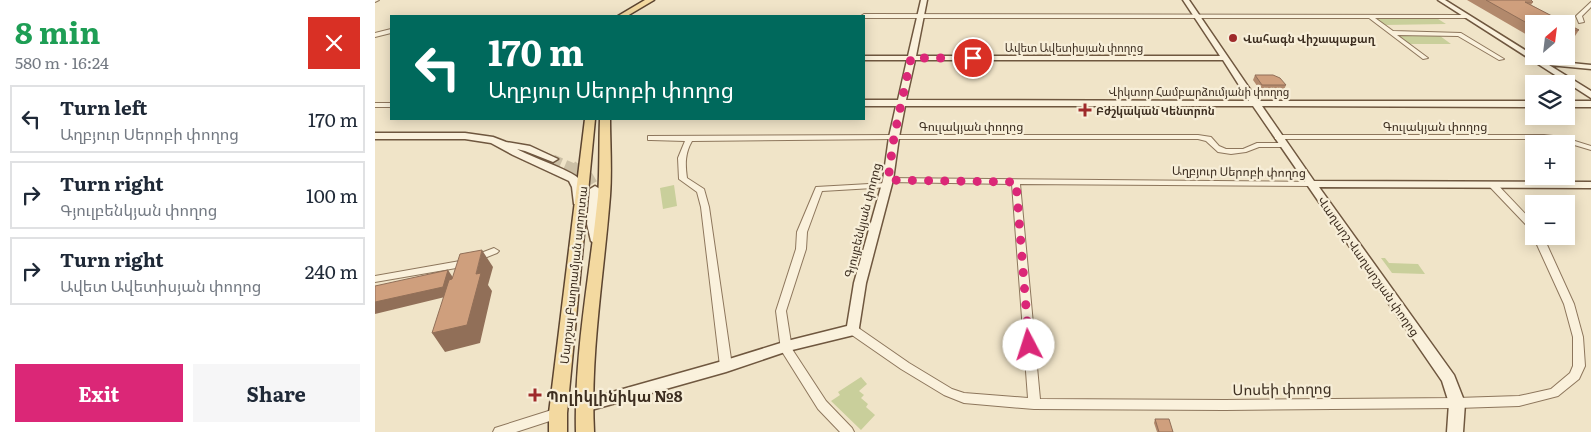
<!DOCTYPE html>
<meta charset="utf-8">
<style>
:root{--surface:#fff;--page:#f6f6f7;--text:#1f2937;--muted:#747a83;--line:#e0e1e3;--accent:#db2777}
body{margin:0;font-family:Literata,"Noto Sans Armenian",serif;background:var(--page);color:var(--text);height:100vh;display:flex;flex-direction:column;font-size:19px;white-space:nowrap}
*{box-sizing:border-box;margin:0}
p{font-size:16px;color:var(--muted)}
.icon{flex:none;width:28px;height:28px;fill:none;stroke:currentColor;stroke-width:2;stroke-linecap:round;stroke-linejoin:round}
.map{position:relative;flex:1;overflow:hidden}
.drawer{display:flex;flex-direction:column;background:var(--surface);width:375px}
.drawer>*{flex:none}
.hud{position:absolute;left:15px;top:15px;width:475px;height:105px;border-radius:0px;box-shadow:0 2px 12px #0003;background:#00695c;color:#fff;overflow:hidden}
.needle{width:32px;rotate:28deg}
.buttons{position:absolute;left:1150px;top:15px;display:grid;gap:10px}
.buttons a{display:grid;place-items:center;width:50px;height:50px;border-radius:0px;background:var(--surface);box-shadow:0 2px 12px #0003;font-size:25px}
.pin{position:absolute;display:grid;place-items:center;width:42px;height:42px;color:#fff;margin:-21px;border:2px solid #fff;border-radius:50%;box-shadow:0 1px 5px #0007}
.me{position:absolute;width:55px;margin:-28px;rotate:355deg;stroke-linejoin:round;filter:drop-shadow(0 0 4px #0008)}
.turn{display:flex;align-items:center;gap:18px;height:105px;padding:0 15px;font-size:22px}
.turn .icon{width:65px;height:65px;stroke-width:2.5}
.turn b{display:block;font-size:35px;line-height:42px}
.round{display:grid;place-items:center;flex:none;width:52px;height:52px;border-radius:0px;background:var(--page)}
.overview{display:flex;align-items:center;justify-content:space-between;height:85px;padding:0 15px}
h1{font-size:30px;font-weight:700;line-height:38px;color:#1e9e55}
.button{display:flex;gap:10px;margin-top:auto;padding:10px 15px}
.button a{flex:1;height:58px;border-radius:0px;background:var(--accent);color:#fff;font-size:20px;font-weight:700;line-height:58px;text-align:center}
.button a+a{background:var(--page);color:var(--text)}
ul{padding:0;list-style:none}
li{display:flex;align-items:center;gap:15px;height:68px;margin:0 10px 8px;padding:0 5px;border:2px solid var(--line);border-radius:0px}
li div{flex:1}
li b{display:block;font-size:19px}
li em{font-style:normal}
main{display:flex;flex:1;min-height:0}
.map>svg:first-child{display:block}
.green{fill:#c9cf9b}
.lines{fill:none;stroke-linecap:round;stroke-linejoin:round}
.secondary-tunnel-far1{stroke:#ccc0a6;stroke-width:9;stroke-dasharray:9 4.5;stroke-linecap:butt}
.secondary-tunnel{stroke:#ccc0a6;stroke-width:11;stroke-dasharray:11 5.5;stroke-linecap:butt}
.street-casing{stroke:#8d765c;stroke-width:2}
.secondary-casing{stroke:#6f573f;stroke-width:3}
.primary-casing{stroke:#5b4430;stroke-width:3}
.street{fill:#faf1dc;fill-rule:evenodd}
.secondary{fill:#faf1dc;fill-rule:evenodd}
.primary{fill:#f3d9a0;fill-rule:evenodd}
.wall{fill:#b2896c}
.shaded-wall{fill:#916f58}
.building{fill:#cf9f7d;stroke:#916f58}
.route{stroke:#db2777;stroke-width:9;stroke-dasharray:0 16.2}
.poi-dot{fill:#9e2a2b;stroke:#f7eed8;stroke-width:2}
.labels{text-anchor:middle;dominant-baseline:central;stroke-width:4.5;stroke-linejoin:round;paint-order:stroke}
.far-poi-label{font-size:11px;font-weight:bold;fill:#3d2e20;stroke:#f7eed8;text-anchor:start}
.far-street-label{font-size:11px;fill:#3d2e20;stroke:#f7eed8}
.street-label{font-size:12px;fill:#3d2e20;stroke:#f7eed8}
.near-street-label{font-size:15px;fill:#3d2e20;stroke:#f7eed8}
.near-poi-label{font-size:15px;font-weight:bold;fill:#3d2e20;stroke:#f7eed8;text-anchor:start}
</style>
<main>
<section class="drawer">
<div class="overview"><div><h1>8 min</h1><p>580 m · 16:24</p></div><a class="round" style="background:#d93025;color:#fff"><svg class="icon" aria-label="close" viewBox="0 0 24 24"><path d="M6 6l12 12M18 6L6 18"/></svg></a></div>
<ul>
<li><svg class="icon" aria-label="left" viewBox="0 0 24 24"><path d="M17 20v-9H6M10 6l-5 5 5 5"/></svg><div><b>Turn left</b><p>Աղբյուր Սերոբի փողոց</p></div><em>170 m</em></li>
<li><svg class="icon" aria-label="right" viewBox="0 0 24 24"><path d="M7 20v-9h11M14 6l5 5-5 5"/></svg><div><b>Turn right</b><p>Գյուլբենկյան փողոց</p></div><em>100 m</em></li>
<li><svg class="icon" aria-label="right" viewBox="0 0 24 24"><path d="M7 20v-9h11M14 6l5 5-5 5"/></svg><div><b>Turn right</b><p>Ավետ Ավետիսյան փողոց</p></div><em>240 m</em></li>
</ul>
<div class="button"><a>Exit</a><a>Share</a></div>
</section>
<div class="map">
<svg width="1216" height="432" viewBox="0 0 1216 432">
<rect width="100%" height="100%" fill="#f0e4c8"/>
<path class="green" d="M1060,17L1071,24L1009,25L1000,18Z
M1019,33H1061L1076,44H1033Z
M299,185L302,206L288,209L285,188Z
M1006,258H1010L1014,263L1043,264L1050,274L1017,273Z
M486,377L492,384L484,391L489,395L486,398L493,404L491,407L500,415L486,430L456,401L465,395L463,392Z"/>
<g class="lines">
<path class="secondary-tunnel-far1" d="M178,159L199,168"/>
<path class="secondary-tunnel" d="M197,166L213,177L220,189"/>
<g class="street-casing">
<path id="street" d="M0,0H4L0,2Z
M1216,2V7L1207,16L1209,22L1204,23L1201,16Z
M489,14L1093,15L1096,17L1095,18H1000L1018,31L1086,33L1129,59L1124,60L1083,36L1022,35L1053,58L1048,59L994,18H489L486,16Z
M16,29V33L0,37V33Z
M0,103H16V107H0Z
M519,135H823L836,137L844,146L851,149H868L882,143H909L913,145L909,147H884L871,152L856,154L843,152L831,141L823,139H519L317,141C310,153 310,164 312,178L329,189L334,207L357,366L355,369L351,370L347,369L345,366L326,207L322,192L304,179L303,158L310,141L276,140H273V136Z
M900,135H1169L1187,137L1216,146V150L1186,141L1169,139H900Z
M510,178L939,182L940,184L936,186L645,184L665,399L850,400L1082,398L1144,396L1176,389L1195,373L1198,366V337L1189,304L1158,236H1168L1199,304L1208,337L1210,366L1204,379L1183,396L1144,406L1082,408L850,410L659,409L589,403L569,395L526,369L474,333L473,330L474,327L478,326L482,327L534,363L577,389L589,393L653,398L637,184L513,182H510L509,180Z
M1114,182H1120L1159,223V231L1156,230L1114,186L1113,184Z
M512,183H515L516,185L515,187L447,191L432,232L431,249L411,311L417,349L451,401L477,428L479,432H465L443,409L406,350L401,311L421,249L422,232L441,187Z
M119,248L124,251L122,253L87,267L0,282V276L85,261Z
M183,408L187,409L189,413L187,417L141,432H118L120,428Z"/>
</g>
<g class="secondary-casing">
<path id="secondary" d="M546,0H552L541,56H845L808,0H814L883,101H1159V107L887,106L939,181L1216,182V188L944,187L1079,375L1090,403L1088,432H1072L1074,403L1067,381L878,106H530L524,137L518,180L491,283L483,334L413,351L351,372L209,412L204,411L201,406L204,401L209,400L351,360L412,341L472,326L479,283L508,180L514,137L521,106H489V100H523L532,60H489V56H533ZM540,60H848L874,101L531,100Z
M1063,0H1070L1166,60L1216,65V69L1174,65L1216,91V98Z
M1191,101H1216V107H1191Z
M0,133H90L118,137L131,142L155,146L183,159L178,162L150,151L142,149C154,156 197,171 203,178C208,185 210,197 207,204H199L197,187L194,181L138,155L116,143L90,139H0Z
M220,186L225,189L224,224L228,241L222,245L216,241L212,224L215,189Z"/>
</g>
<g class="primary-casing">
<path id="primary" d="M270,0H279L252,16H243Z
M210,119H220L192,413V432H174V413Z
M225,119H235C235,144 237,170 235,196C229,274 215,353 219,432H201C199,353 215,274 223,196C225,170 224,144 225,119Z"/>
</g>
<use href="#street" class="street"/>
<use href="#secondary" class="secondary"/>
<use href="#primary" class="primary"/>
</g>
<path class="wall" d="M1092,0H1156L1158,2L1156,5L1204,30L1198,39H1191V24H1159V39Z
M880,75L911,85L909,90H885L878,80Z
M780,419L798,432H782L779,423Z"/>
<path class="shaded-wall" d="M107,250L118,267L113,285L117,291L105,343L70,352L57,333L101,274Z
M73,270L79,279L74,296L0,314V302Z"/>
<path class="building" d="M1111,0H1156L1158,2H1150L1204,30H1191V24H1159V27Z
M880,75H898L905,78L911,85H887Z
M107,250L101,274L106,273L92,325L57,333L74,280L77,279L85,254Z
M73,270L68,287L0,302V286Z
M780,419H794L798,432H784Z"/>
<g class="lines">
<path class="route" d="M598,58H536L519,137L513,180L641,182L654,345"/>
</g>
<g class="poi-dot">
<circle cx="858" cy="38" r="5"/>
<path d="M707.5 102.5h5v5h5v5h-5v5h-5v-5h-5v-5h5z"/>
<path d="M157.5 387.5h5v5h5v5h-5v5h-5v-5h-5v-5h5z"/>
</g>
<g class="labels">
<g class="far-poi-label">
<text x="868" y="38">Վահագն Վիշապաքաղ</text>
<text x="721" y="110">Բժշկական Կենտրոն</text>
</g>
<g class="far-street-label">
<text x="699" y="47">Ավետ Ավետիսյան փողոց</text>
<text x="824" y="91">Վիկտոր Համբարձումյանի փողոց</text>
</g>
<g class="street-label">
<text x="596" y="126">Գուլակյան փողոց</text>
<text x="1060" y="126">Գուլակյան փողոց</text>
<text transform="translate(864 171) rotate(1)">Աղբյուր Սերոբի փողոց</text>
<text transform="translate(487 220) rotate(-76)">Գյուլբենկյան փողոց</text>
<text transform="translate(994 266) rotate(55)">Վաղարշ Վաղարշյան փողոց</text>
<text transform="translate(198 275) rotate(-84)">Մարշալ Բաղրամյան պողոտա</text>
</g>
<g class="near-street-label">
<text transform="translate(907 388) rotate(-1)">Սոսեի փողոց</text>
</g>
<g class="near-poi-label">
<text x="171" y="395">Պոլիկլինիկա №8</text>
</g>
</g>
</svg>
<div class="buttons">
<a><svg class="needle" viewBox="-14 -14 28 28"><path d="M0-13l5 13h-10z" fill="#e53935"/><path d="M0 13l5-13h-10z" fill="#747a83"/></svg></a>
<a><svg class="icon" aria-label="layers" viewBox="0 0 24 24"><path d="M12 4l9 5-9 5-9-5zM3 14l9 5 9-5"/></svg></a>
<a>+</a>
<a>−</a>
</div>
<div class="pin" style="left:598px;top:58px;background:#d93025"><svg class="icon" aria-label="arrive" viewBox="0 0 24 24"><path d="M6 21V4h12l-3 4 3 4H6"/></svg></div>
<svg class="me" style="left:654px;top:345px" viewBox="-20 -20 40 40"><circle r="19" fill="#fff"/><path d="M0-13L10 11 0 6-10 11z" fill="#db2777"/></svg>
<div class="hud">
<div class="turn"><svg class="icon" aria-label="left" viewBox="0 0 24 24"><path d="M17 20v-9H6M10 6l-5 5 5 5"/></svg><div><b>170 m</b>Աղբյուր Սերոբի փողոց</div></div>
</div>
</div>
</main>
